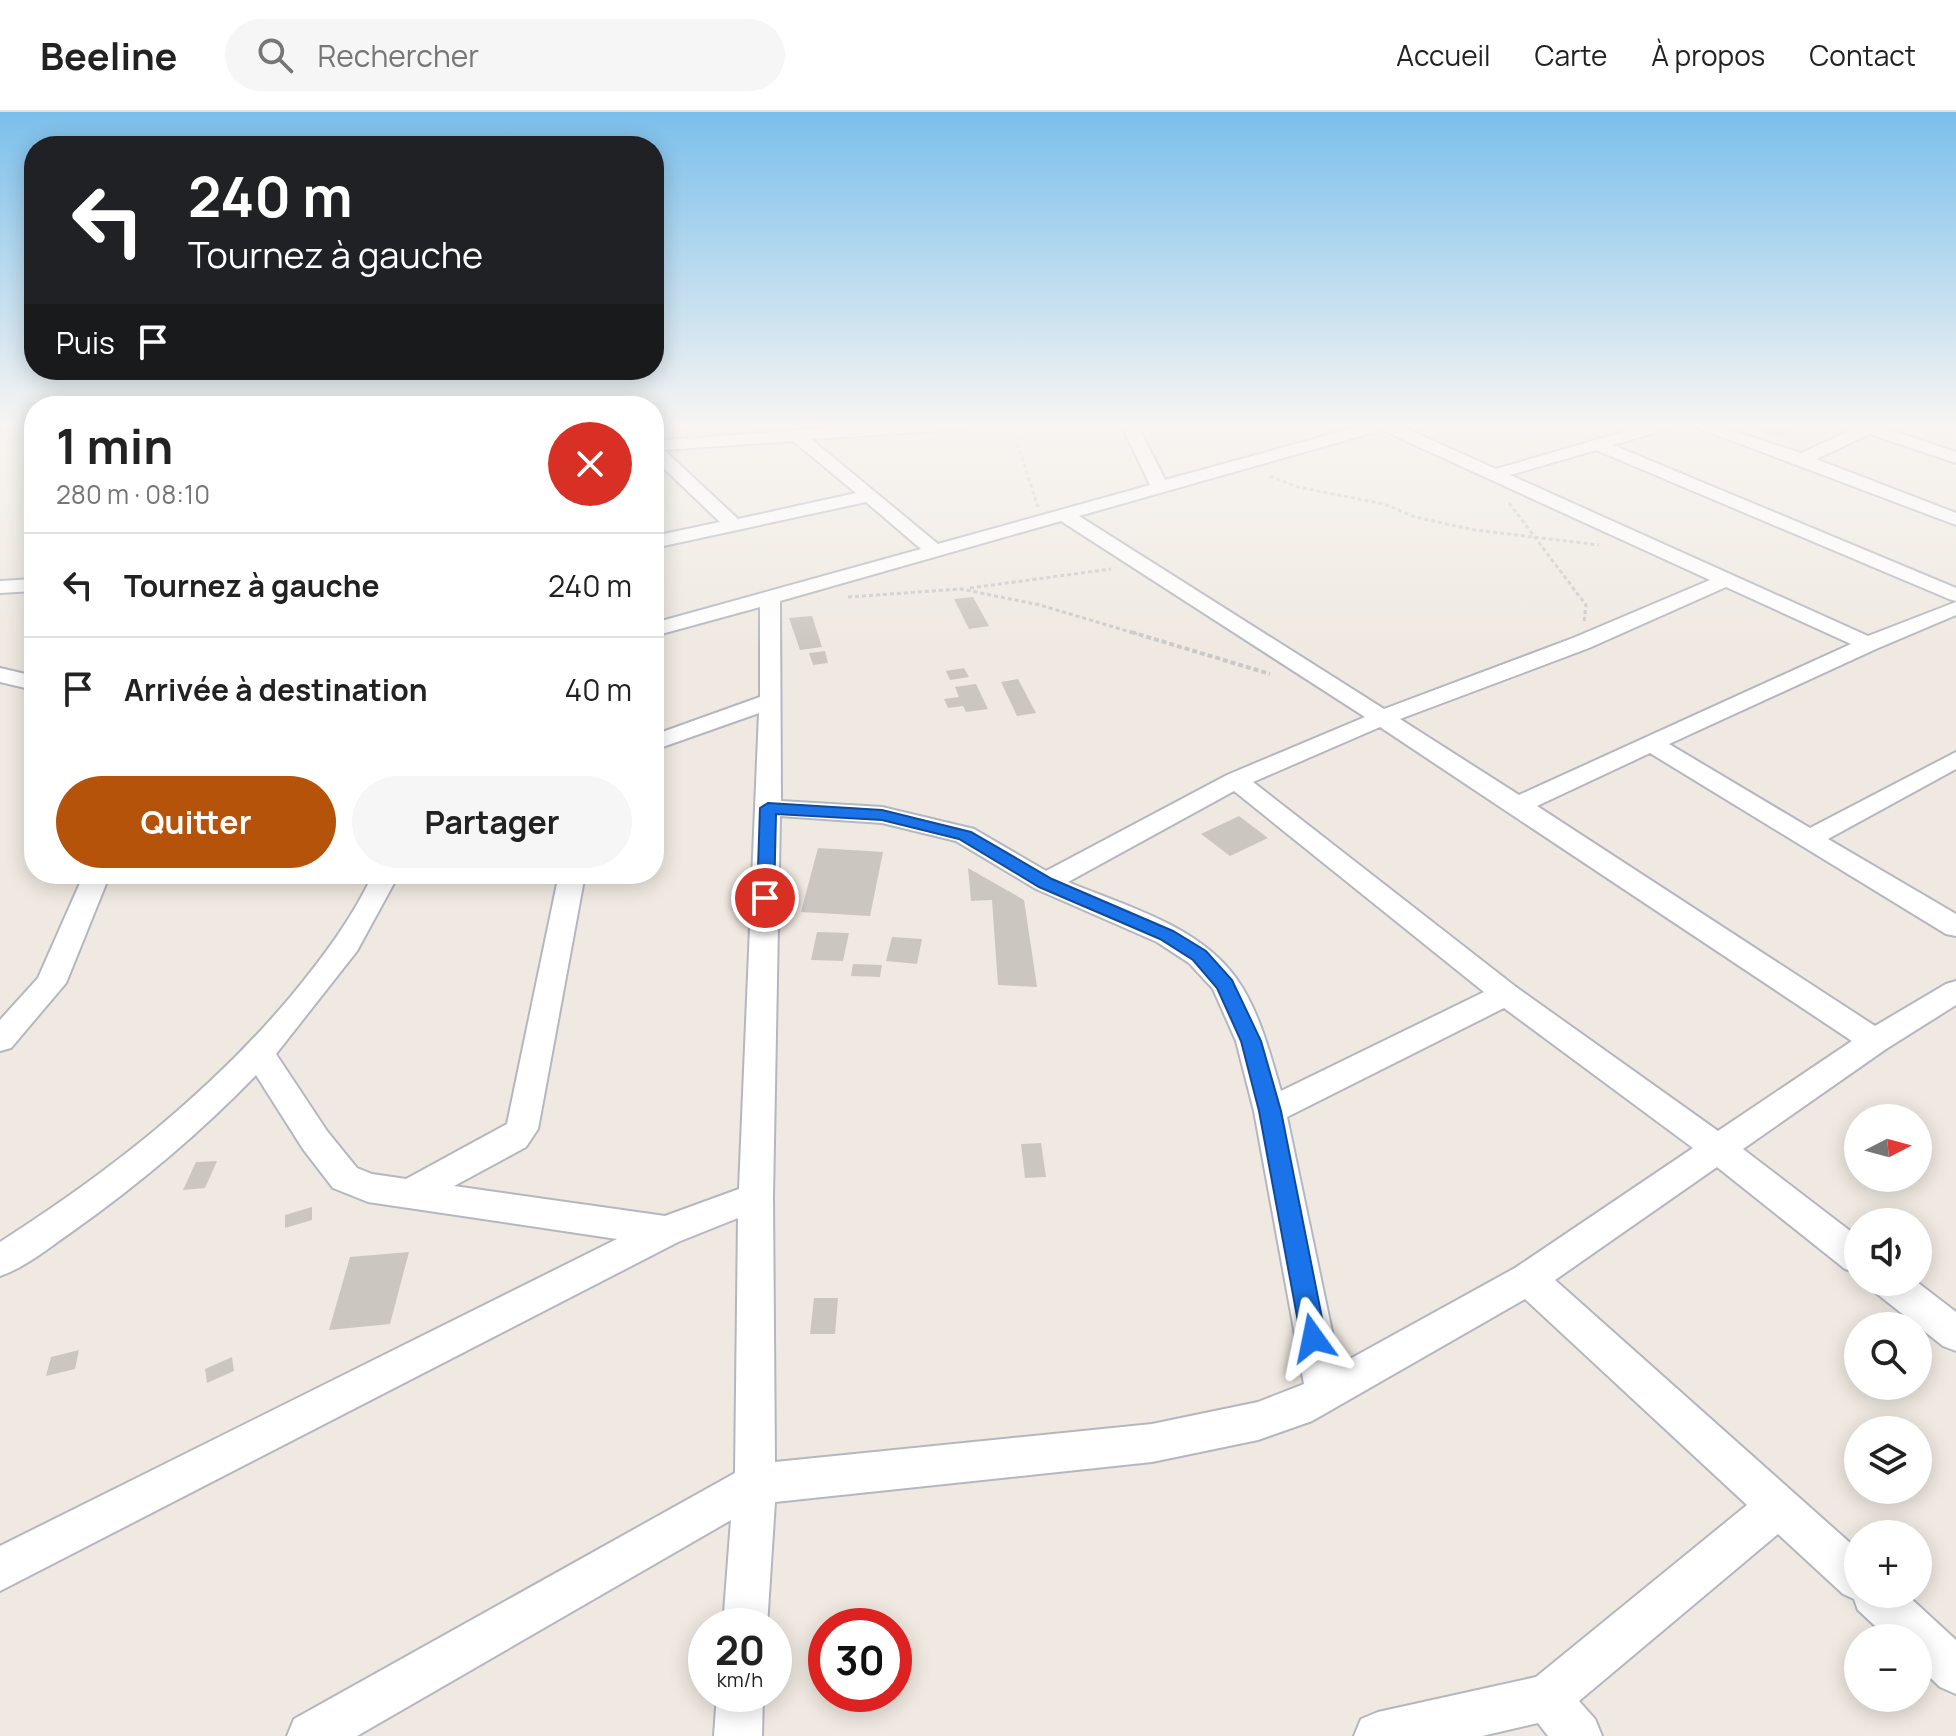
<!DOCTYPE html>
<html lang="fr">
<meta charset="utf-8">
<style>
:root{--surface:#fff;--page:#f6f6f6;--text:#222;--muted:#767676;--line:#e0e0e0;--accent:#b45309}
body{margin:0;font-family:Manrope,sans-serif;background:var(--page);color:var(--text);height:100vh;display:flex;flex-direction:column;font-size:30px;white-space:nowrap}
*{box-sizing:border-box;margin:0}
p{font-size:26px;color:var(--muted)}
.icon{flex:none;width:44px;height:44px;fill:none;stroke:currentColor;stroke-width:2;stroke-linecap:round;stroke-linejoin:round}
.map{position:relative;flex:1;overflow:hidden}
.drawer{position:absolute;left:24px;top:284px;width:640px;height:488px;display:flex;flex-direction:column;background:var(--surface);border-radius:32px;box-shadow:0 4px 20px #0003}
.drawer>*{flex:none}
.hud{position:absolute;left:24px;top:24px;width:640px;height:244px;border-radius:32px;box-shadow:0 4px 20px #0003;background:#202124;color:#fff;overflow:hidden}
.needle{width:52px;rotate:84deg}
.fabs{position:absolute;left:1844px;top:992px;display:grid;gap:16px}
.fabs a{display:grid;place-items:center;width:88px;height:88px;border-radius:50%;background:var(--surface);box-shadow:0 4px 20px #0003;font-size:40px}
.speed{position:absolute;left:688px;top:1496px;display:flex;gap:16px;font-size:40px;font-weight:700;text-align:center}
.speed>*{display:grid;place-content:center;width:104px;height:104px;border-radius:50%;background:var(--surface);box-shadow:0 4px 20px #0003;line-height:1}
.speed small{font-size:20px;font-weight:400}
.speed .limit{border:12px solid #d22;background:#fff;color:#111}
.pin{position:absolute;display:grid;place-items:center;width:68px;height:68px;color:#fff;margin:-34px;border:4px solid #fff;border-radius:50%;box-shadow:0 2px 8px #0007}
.me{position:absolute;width:88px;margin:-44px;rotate:348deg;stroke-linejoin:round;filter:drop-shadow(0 0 6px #0008)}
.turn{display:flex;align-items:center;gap:28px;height:168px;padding:0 32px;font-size:36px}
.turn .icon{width:104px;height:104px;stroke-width:2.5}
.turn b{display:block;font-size:56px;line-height:68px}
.then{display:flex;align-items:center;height:76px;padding:0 32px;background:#0003;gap:16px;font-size:30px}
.round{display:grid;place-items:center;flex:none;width:84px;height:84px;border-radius:42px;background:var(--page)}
.overview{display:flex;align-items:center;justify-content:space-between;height:136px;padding:0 32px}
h1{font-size:48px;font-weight:700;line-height:60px}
.cta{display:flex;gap:16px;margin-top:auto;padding:16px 32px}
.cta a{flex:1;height:92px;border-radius:48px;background:var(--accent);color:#fff;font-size:32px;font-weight:700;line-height:92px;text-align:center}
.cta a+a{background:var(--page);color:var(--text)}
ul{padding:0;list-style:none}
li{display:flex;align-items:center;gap:24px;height:104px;padding:0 32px;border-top:2px solid var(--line)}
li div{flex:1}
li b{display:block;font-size:30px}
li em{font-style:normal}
header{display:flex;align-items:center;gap:48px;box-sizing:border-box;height:112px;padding:0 40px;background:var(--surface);border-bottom:2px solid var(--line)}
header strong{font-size:38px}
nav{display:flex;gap:44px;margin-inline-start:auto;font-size:28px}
.search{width:560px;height:72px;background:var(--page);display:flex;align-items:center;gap:20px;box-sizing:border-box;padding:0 28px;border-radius:44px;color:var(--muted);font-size:30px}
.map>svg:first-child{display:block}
.building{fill:#cbc7bf}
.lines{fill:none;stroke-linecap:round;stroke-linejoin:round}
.minor-casing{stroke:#b4b7c1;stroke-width:4}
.path-far1{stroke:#c9c9c9;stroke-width:3;stroke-dasharray:4 3;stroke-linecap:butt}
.path{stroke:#c9c9c9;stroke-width:4;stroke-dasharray:5 3;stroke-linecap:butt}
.minor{fill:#fff;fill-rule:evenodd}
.route{fill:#1a73e8;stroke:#114b97;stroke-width:2}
</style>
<header>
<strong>Beeline</strong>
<div class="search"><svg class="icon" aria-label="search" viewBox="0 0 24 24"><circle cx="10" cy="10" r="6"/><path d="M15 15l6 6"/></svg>Rechercher</div>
<nav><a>Accueil</a><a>Carte</a><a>À propos</a><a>Contact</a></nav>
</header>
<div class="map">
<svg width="1956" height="1624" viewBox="0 0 1956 1624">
<rect width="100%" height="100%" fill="#efe9e1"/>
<path class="building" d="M1744,312H1771L1793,320L1777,325Z
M973,485L989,514L969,517L954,487Z
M812,504L822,535L800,538L789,506Z
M825,539L828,551L813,553L809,541Z
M964,556L969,565L950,568L946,559Z
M1018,567L1036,601L1017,604L1001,570Z
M976,572L988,597L966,600L963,594L948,596L944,587L959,585L955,575Z
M1239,704L1268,726L1230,744L1201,722Z
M818,736L883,740L870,804L801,800Z
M968,756L1024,788L1037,875L998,873L992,788L971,789Z
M817,820L849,821L843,849L811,848Z
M892,825L922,827L917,852L886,849Z
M853,852L882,853L880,865L851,864Z
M1041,1031L1046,1065L1025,1066L1021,1032Z
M217,1049L205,1076L183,1078L196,1050Z
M312,1095V1108L285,1116V1103Z
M409,1140L390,1212L329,1218L350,1145Z
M814,1186H838L835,1222H810Z
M79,1238L75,1257L46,1264L51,1245Z
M232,1245L234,1259L207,1271L205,1257Z"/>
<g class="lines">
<g class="minor-casing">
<path id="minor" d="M883,312H975L967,317L811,327L938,432L1150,373L1121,312H1137L1165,368L1368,312H1396L1496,357L1650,312H1675L1673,315L1613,333L1956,476V489L1949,487L1596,338L1510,363L1868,524L1956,490V503L1876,537L1669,632L1810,716L1956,640V657L1828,727L1956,802V824L1946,822L1650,641L1537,694L1875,914L1946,872L1956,869V893L1886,937L1743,1037L1858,1125V1161L1845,1157L1717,1055L1555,1168L1858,1438V1482H1906L1956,1528V1582L1940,1575L1918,1554V1526H1888L1858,1498L1854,1487L1843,1482L1778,1422L1579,1589L1595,1607L1602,1624H1548L1538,1611L1482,1624H1354L1361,1607L1378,1600L1536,1565L1747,1393L1525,1187L1312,1309L1258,1328L1152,1350L775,1390L767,1514H723L731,1408L357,1624H287L294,1607L735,1361L738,1106L678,1130L0,1479V1434L617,1127L368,1090L333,1076L303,1037L256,963C200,1021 139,1072 73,1119C50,1135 26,1155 0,1164V1130C108,1061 209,982 292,883C323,845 352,807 373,762H399L357,839L276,942L327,1019L357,1056L372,1062L406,1067L507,1012L559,762H585L538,1017L526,1035L454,1074L665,1104L739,1077L759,601L654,638V623L760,585V495L654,524V511L921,437L866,390L654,436V424L720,410L654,347V329ZM1382,318L1710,468L1573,526L1384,597L1079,404ZM793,329L856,381L738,407L664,338ZM1061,409L1365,605L1227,663L1046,759L974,717L882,695L781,689L780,489ZM1726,475L1851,532L1519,683L1400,607L1589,536ZM1380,615L1852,929L1718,1019L1516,875L1253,670ZM1234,679L1484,880L1281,979C1270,942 1259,898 1236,866C1198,813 1125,794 1068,770ZM780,704L882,711L956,729L1036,777L1157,830L1189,851L1213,877L1236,929L1254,999L1304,1272L1258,1290L1152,1312L775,1350L773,1085ZM1504,896L1693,1036L1515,1156L1339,1253L1287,1005Z
M1688,312H1712L1801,341L1863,313L1887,312L1884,316L1956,340V351L1870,322L1816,347L1956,401V413Z
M34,467V479L0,481V469Z
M0,556L34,564V578L0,570Z
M84,762H110L66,871L11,936L0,939V908L38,866Z
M1871,1170H1917L1956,1200V1239L1943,1234L1876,1181Z
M717,1582H763L762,1624H714Z"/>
</g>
<path class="path-far1" d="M1011,312L1038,395
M1270,364L1298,375L1384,392L1415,405L1475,418L1599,433
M1509,391L1586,493L1584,510
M970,476L1111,457
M848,485L961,477L1040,493L1137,522"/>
<path class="path" d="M1131,520L1270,562"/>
<use href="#minor" class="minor"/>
</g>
<linearGradient id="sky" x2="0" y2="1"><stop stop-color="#7abfeb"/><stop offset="0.58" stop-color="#f8f5f2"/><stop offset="1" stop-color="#f8f5f2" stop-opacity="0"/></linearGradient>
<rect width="1956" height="539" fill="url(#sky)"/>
<path class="route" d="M768,691L882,698L971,720L1052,767L1173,819L1206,839L1232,868L1261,929L1281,999L1326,1226L1322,1233L1313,1237L1305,1233L1301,1226L1259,999L1241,929L1217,876L1193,848L1160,827L1039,775L959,727L882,708L776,702L774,786L772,790H759L757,786L760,696Z"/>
</svg>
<div class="fabs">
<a><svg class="needle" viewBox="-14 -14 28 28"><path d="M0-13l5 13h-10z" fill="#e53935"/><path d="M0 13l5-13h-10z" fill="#767676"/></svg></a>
<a><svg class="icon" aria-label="sound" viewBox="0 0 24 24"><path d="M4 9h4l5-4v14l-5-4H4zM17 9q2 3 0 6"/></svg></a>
<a><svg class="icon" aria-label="search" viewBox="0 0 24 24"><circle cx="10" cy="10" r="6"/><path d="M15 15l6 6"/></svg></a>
<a><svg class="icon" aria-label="layers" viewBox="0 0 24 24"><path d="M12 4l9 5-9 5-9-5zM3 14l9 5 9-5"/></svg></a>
<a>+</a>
<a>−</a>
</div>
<div class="speed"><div>20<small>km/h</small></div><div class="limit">30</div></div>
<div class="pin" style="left:765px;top:786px;background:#d93025"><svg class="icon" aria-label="arrive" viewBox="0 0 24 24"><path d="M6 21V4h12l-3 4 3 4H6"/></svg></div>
<svg class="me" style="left:1313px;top:1226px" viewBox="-20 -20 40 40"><path d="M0-17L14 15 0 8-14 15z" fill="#1a73e8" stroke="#fff" stroke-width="4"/></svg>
<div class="hud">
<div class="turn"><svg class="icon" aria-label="left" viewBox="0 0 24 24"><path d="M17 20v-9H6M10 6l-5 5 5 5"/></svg><div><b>240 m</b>Tournez à gauche</div></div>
<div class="then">Puis<svg class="icon" aria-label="arrive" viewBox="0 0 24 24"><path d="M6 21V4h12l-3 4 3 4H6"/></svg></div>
</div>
<section class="drawer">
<div class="overview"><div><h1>1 min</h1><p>280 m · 08:10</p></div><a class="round" style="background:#d93025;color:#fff"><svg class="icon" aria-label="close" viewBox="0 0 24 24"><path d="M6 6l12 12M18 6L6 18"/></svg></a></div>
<ul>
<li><svg class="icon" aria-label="left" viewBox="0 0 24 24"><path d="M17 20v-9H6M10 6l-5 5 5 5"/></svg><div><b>Tournez à gauche</b></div><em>240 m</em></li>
<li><svg class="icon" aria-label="arrive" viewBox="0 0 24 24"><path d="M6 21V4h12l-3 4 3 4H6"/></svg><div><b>Arrivée à destination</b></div><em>40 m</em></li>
</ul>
<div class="cta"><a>Quitter</a><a>Partager</a></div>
</section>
</div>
